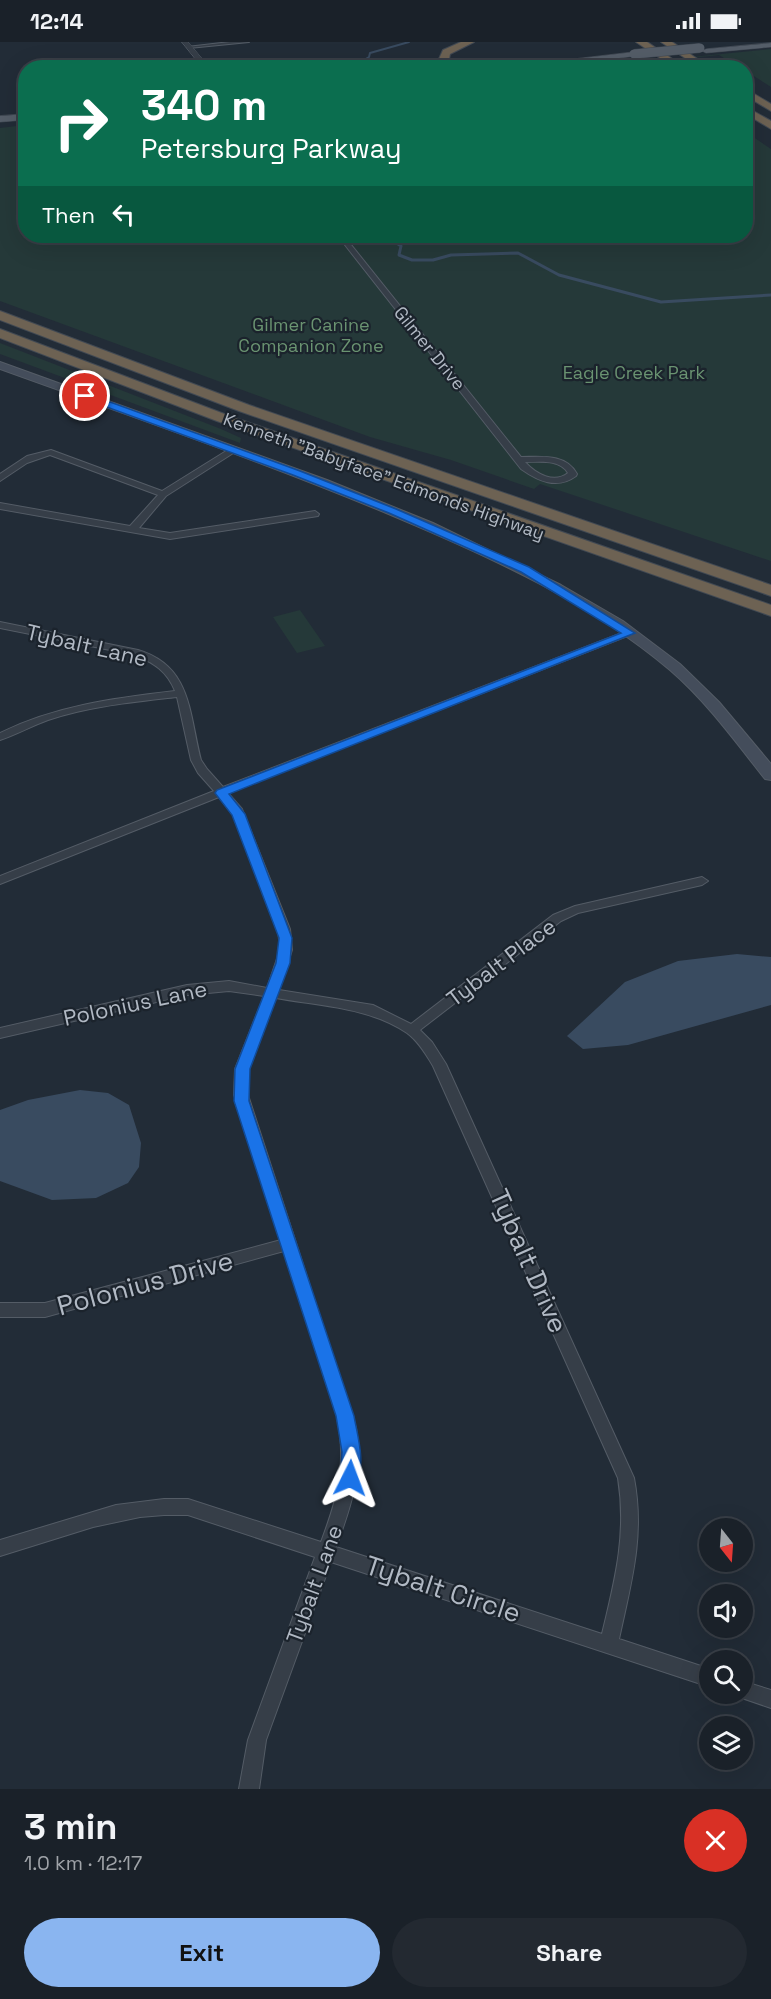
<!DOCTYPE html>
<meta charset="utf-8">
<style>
:root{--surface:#1a2129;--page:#232931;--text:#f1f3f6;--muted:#9fa3a8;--line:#383e46;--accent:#8ab5f0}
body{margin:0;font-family:"Space Grotesk",sans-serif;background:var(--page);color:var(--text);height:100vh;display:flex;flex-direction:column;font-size:22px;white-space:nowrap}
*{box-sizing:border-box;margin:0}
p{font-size:20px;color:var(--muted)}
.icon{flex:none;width:33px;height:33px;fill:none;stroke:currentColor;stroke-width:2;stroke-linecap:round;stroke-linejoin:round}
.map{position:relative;height:1747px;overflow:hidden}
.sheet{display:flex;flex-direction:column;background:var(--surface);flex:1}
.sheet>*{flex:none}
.top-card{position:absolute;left:18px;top:18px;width:735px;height:183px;border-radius:24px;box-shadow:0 6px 24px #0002,0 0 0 2px var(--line);background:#0b6e4f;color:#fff;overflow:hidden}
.needle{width:39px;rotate:163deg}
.controls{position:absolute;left:699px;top:1476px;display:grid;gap:12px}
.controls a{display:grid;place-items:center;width:54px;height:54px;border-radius:50%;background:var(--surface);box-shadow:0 6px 24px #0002,0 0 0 2px var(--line);font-size:30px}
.pin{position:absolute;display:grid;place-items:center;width:51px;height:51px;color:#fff;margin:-26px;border:3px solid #fff;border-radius:50%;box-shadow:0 2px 6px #0007}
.me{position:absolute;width:66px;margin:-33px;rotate:3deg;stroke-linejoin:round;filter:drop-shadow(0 0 4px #0008)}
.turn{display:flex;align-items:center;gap:21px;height:126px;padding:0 24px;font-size:27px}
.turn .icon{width:78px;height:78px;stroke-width:2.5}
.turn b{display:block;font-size:42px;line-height:51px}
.then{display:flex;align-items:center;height:57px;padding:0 24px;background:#0003;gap:12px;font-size:22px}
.round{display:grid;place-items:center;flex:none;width:63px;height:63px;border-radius:32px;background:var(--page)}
.overview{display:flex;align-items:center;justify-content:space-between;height:102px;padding:0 24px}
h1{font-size:36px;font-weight:600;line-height:45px}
.action{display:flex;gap:12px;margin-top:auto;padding:12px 24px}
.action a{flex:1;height:69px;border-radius:36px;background:var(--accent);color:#111;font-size:24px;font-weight:600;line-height:69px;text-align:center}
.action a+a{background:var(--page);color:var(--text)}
.status{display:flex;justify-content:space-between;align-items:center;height:42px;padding:0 30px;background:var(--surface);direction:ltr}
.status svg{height:16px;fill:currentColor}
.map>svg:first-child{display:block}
.green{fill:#253939}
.water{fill:#394b60}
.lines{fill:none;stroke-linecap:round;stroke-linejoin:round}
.stream-far1{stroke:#394b60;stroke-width:2}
.stream{stroke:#394b60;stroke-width:3}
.minor-casing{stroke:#545c66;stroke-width:2}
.tertiary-casing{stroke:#545c66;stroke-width:1}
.secondary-casing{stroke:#545c66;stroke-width:2}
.primary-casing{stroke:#3f4751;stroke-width:1}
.motorway-casing{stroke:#414953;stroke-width:2}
.minor{fill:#363e48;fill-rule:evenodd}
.tertiary{fill:#363e48;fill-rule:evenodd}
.secondary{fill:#444d5b;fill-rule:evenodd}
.primary{fill:#545d68;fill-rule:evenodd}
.motorway{fill:#6d6253;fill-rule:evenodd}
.primary-bridge-casing{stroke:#3f4751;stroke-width:10;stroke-linecap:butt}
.primary-bridge{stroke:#545d68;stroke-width:9}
.route{fill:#1a73e8;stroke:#114b97;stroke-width:1.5}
.labels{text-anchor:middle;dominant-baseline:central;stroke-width:4.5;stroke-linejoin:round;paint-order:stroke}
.far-park-label{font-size:18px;fill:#6a9371;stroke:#1b232c}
.far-street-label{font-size:18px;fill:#b1b9c4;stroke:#1b232c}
.street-label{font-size:22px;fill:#b1b9c4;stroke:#1b232c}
.near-street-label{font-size:27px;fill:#b1b9c4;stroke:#1b232c}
</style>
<div class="status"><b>12:14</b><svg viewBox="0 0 49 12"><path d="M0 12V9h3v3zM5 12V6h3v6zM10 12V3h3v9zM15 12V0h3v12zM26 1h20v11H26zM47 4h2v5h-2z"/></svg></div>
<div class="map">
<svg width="771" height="1747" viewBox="0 0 771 1747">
<rect width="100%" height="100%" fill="#222c37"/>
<path class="green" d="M771,7V45L746,29V26L739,25L719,13L642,21L647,25L582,26Z
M25,83L26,194H746V90L771,107V519L540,442L534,447L451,418L370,395L0,259V86Z
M0,301L221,387L241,396L240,401L0,312Z
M300,568L325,604L297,611L273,575Z"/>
<path class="water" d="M737,912L771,915V963L628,1003L583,1007L567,994L625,940L678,919Z
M80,1048L108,1051L129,1063L141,1101L139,1125L128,1141L96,1156L52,1158L0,1139V1068L28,1058Z"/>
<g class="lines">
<path class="stream-far1" d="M362,26L359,21L369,15L370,11L409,0"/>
<path class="stream" d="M386,194L401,204L399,213L412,218H433L451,213L518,211L559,233L661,260L771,253"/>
<g class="minor-casing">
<path id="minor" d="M230,0H249L189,6L187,5Z
M338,194H344L521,415C541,415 566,411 577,432L576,434C557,448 538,439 521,427ZM525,420C540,420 560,417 568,431C554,442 536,432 525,420Z
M231,406L238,408L166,454L139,486L170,491L315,469L319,472L318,474L170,497L0,467V461L130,484L158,453L50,413L27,421L0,439V432L27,414L51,408L162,449Z
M0,580L138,608C192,624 189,672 201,718L207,727L223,745L627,589H633L635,591L228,751L242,767L290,887L292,908L279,948L373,963L411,982L553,873L575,864L702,835L708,839L702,843L578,871L561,879L420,988L432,1000L446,1022L634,1436C645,1494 631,1541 619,1597L710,1627V1645L331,1520L266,1698L259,1747H239L248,1698L315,1515L188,1473H164L140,1475L93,1485L0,1514V1498L116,1463L164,1457H188L321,1500C338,1455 347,1422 337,1374L284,1209L45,1275H0V1261H45L281,1198L234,1053L235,1027L264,954L229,949L187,953L0,996V986L187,943L229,939L267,946L280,908L278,887L231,768L219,755L0,842V834L214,749L198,731L191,718L177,655C134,660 89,664 48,678C31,684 16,693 0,698V691C55,664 114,656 175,649C167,629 154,621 135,613L0,586ZM276,956C319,964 369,965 407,991C418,999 426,1012 433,1024L618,1436C627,1492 615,1538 602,1592L336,1505C351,1465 363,1429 356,1386L248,1053L249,1027Z
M742,1639L771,1648V1666L736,1654L734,1652H742Z"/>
</g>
<g class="tertiary-casing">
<path id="tertiary" d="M182,0H188L210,26H203Z"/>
</g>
<g class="secondary-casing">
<path id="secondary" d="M0,320L327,438L433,481L561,543L623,579L680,622L719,660L771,722V738L765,737C735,699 706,659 670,628C591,561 493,516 398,476C268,421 133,375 0,327Z"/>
</g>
<g class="primary-casing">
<path id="primary" d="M771,1V5L706,11L702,9L706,7Z
M634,10L638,12L637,14L530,26H498Z
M26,72V78L0,80V74Z"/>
</g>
<g class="motorway-casing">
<path id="motorway" d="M461,0H474L450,12L449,17L452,26H442L439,17L443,8Z
M636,0H647L680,22L672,24Z
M661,0H672L711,26H700Z
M746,47L771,62V69L746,54Z
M746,65L771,79V87L746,72Z
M0,269L249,363L771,543V554L239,369L0,278Z
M0,287L227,373L771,563V574L217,379L0,296Z"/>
</g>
<use href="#minor" class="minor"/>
<use href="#tertiary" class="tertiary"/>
<use href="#secondary" class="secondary"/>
<use href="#primary" class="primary"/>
<use href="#motorway" class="motorway"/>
<g class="primary-bridge-casing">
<path id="primary-bridge" d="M634,12L700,6"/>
</g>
<use href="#primary-bridge" class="primary-bridge"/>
</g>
<path class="route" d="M82,352H88L300,429L396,467L529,525L635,591L229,752L245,772L292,896L290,921L250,1027L249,1059L354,1374C358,1396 366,1421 356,1442L350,1445L343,1442L340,1436L342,1410L336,1374L234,1059L235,1027L276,921L279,896L232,773L215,751L217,748L621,591L521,530L389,471L293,433L82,356Z"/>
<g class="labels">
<g class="far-park-label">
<text x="311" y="282">Gilmer Canine<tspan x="311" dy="21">Companion Zone</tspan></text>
<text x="634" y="330">Eagle Creek Park</text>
</g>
<g class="far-street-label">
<text transform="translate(430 306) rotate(51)">Gilmer Drive</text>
<text transform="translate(384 434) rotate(20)">Kenneth "Babyface" Edmonds Highway</text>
</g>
<g class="street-label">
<text transform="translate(87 603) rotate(13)">Tybalt Lane</text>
<text transform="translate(501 920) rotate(-37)">Tybalt Place</text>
<text transform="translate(135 961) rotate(-12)">Polonius Lane</text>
<text transform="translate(314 1542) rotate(-70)">Tybalt Lane</text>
</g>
<g class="near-street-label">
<text transform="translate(529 1219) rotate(66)">Tybalt Drive</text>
<text transform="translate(145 1241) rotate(-15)">Polonius Drive</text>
<text transform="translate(443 1547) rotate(18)">Tybalt Circle</text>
</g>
</g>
</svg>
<div class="controls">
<a><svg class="needle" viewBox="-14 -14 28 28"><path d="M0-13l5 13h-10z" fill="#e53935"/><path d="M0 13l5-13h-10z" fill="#9fa3a8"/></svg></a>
<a><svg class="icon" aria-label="sound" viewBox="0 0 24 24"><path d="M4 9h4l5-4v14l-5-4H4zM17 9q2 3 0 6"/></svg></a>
<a><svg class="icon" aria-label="search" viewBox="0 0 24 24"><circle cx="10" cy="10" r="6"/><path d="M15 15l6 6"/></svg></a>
<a><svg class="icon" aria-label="layers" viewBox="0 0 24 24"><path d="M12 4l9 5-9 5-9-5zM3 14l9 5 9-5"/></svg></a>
</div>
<div class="pin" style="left:85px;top:354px;background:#d93025"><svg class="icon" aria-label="arrive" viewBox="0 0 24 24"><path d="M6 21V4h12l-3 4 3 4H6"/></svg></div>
<svg class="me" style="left:350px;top:1436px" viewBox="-20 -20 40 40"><path d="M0-17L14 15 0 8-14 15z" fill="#1a73e8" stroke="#fff" stroke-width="4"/></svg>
<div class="top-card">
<div class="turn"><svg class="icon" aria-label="right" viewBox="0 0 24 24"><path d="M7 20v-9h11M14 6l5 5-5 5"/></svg><div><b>340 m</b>Petersburg Parkway</div></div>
<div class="then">Then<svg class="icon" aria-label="left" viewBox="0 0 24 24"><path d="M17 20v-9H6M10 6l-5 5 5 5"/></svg></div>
</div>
</div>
<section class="sheet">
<div class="overview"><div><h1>3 min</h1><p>1.0 km · 12:17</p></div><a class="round" style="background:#d93025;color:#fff"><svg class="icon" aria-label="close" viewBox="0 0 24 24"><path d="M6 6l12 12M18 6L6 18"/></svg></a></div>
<div class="action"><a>Exit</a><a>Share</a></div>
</section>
